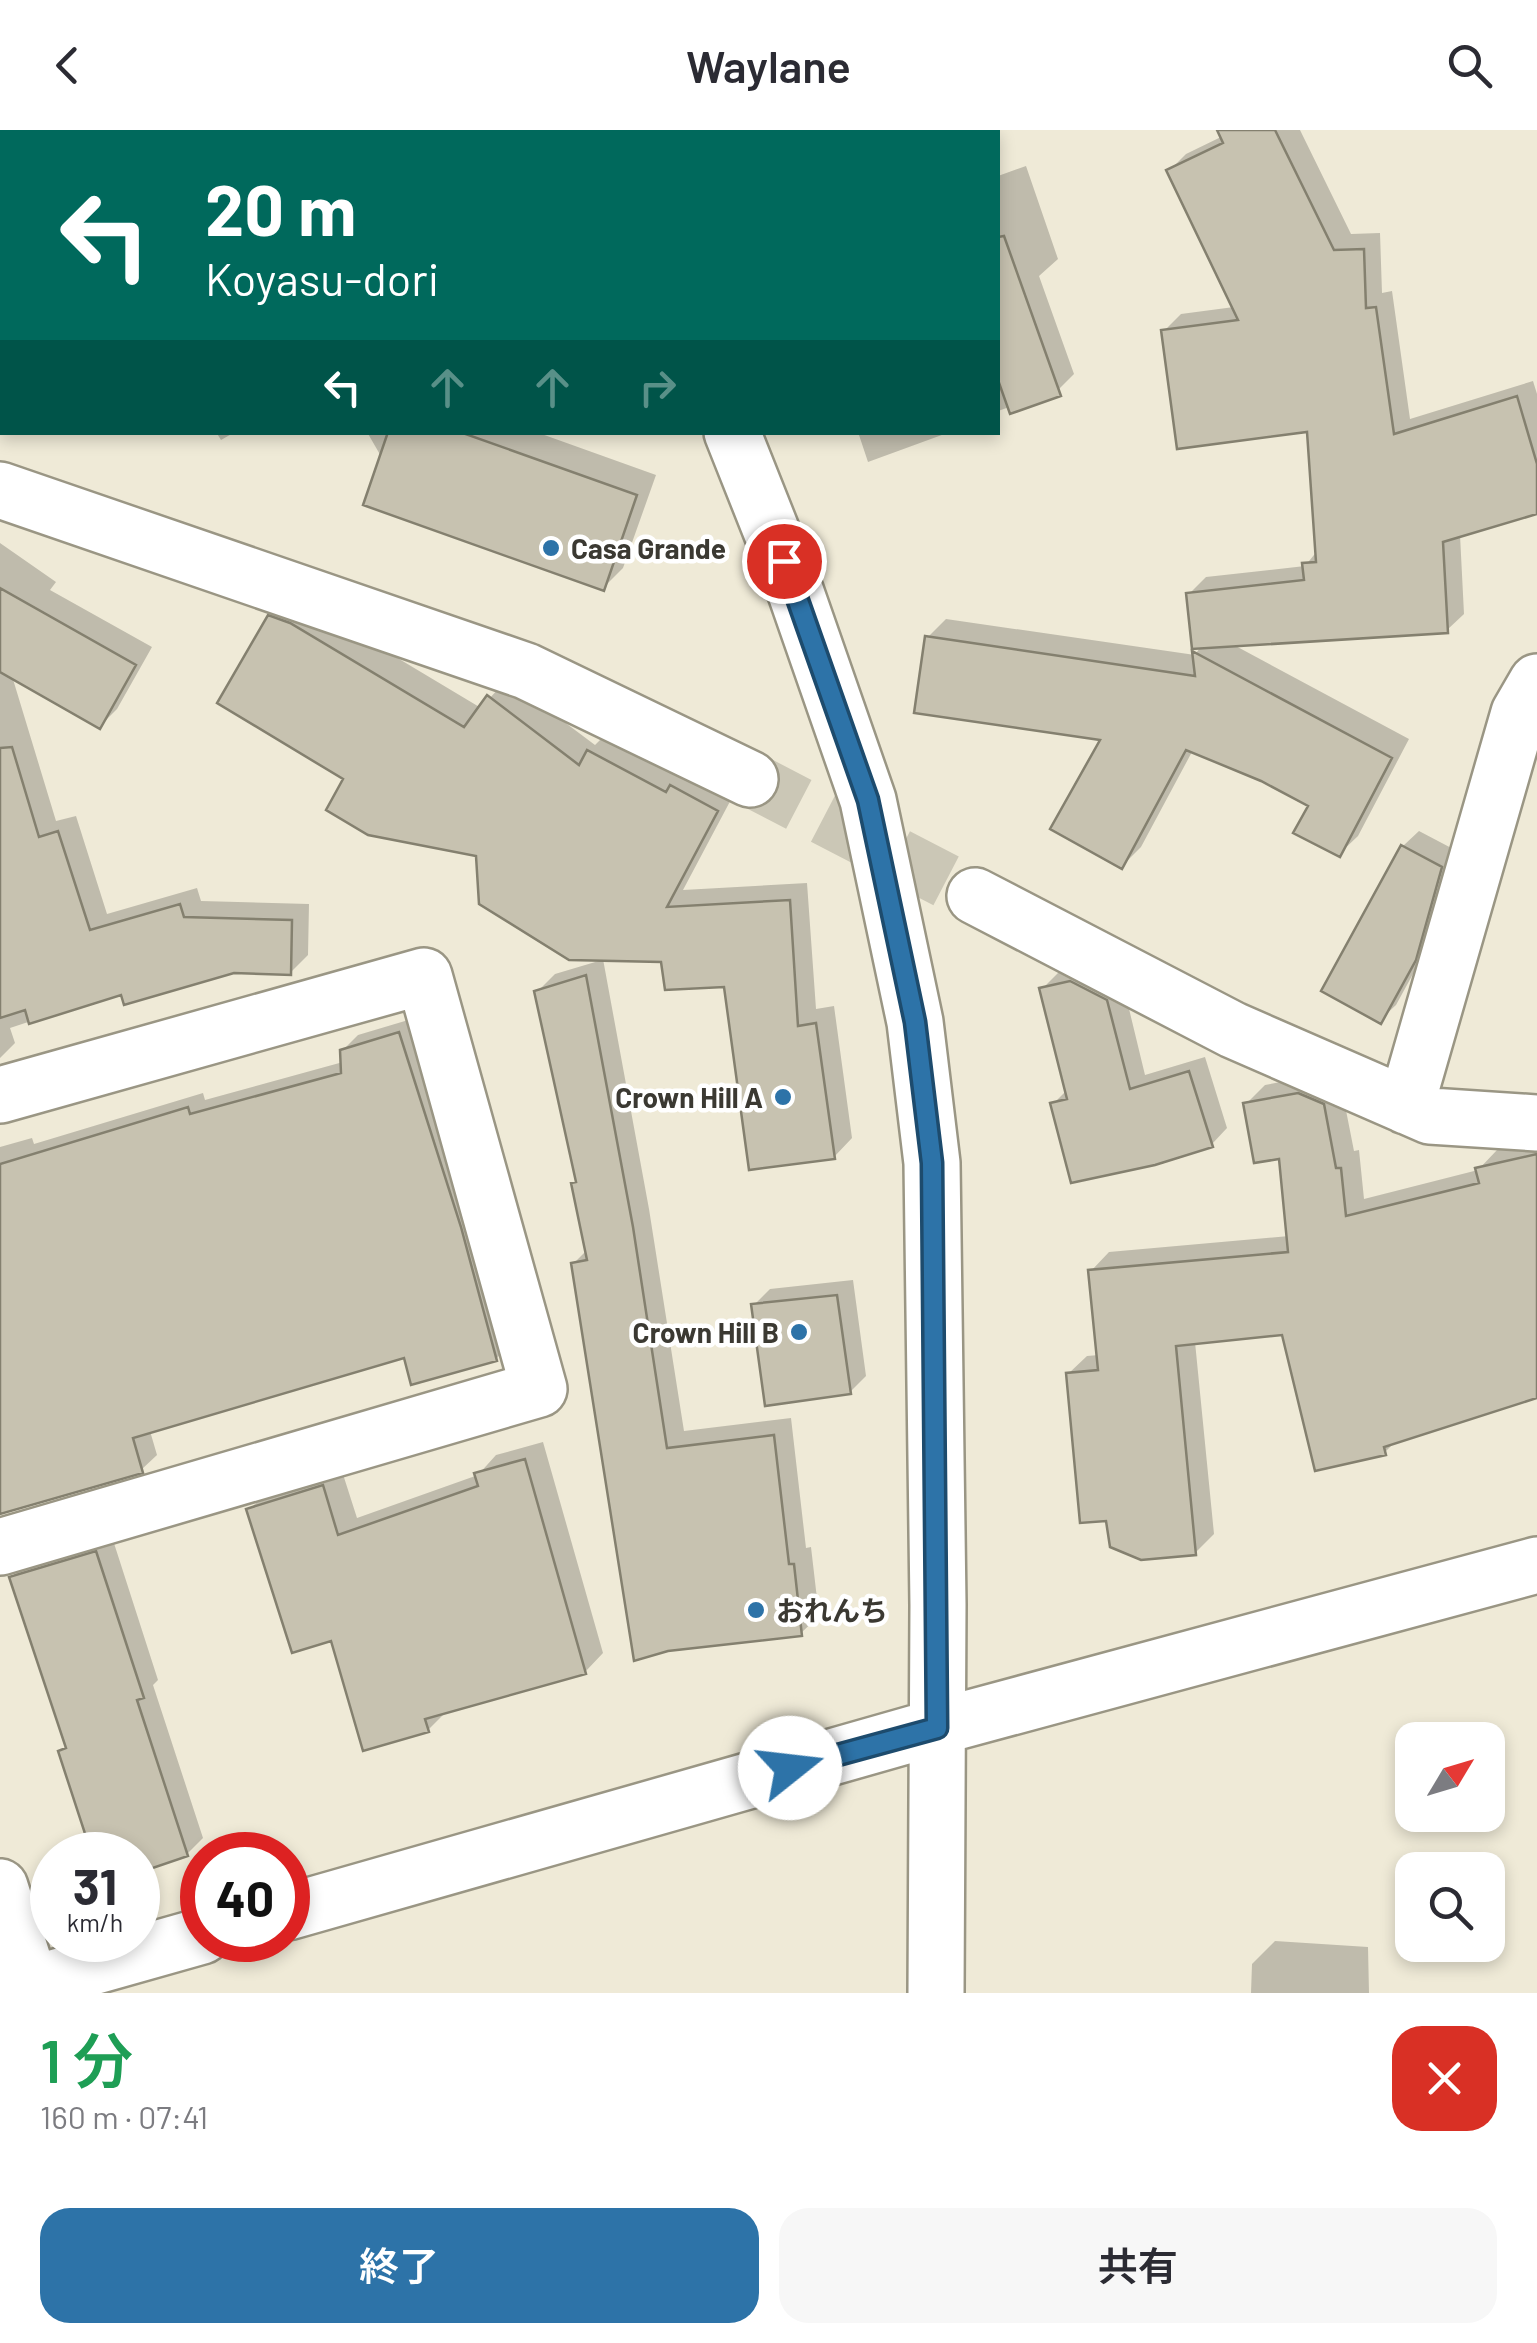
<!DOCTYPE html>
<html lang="ja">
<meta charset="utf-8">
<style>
:root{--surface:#fff;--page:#f7f7f7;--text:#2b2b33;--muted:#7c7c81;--accent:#2d73a8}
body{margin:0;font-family:Barlow,"Noto Sans JP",sans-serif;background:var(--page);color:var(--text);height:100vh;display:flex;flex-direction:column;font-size:38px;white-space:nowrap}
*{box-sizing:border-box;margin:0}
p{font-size:32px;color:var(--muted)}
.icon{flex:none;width:55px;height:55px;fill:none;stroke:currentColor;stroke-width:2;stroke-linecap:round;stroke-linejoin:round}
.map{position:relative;height:1863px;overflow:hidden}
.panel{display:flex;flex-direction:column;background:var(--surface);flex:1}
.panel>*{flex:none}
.banner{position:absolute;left:0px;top:0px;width:1000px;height:305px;box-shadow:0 5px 15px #0003;background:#00695c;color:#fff;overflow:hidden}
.needle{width:65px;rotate:52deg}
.buttons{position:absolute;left:1395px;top:1592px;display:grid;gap:20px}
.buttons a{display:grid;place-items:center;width:110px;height:110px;border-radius:20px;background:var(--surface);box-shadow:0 5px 15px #0003;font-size:50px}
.speed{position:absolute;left:30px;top:1702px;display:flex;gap:20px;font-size:50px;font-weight:700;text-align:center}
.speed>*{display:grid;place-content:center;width:130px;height:130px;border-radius:50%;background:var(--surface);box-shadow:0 5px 15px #0003;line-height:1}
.speed small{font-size:25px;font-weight:400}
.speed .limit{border:15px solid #d22;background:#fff;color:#111}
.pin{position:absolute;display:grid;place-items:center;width:85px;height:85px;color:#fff;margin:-42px;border:5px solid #fff;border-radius:50%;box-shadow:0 2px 10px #0007}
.me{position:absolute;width:110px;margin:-55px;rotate:74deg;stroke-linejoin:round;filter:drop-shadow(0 0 8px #0008)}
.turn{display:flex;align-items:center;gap:35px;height:210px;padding:0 40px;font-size:45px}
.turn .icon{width:130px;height:130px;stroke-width:2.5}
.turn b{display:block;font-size:70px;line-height:85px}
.lanes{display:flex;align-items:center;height:95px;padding:0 40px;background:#0003;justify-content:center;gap:50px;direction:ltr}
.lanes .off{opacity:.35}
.round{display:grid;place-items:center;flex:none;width:105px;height:105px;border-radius:30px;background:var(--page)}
.summary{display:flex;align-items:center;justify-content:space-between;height:170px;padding:0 40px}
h1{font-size:60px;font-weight:600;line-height:75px;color:#1e9e55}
.button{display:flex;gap:20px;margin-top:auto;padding:20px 40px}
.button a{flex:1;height:115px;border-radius:30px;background:var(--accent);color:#fff;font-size:40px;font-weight:600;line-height:115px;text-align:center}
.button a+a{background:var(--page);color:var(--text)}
header{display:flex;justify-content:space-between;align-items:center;height:130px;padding:0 40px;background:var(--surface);font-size:45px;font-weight:600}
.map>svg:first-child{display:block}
.shadow{fill:#0003}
.building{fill:#c7c2b0;stroke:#84806f;stroke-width:2.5}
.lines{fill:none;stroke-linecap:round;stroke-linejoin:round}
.street-tunnel{stroke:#cbc7b6;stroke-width:55;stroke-dasharray:55 28;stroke-linecap:butt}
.street-casing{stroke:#9a9684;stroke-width:60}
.secondary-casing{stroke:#9a9684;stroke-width:60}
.path{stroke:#a9a597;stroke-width:6;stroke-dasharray:8 8;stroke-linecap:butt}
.street{stroke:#fff;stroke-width:55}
.secondary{stroke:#fff;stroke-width:55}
.route-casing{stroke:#1d4b6d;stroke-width:25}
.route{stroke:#2d73a8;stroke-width:18}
.poi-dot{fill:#2d73a8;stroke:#fff;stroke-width:4}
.labels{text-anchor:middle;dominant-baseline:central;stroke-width:9;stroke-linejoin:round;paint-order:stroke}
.poi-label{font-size:28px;font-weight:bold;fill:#3b3932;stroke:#fff;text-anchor:start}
</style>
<header><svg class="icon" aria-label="back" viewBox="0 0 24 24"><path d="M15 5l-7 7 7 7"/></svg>Waylane<svg class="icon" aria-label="search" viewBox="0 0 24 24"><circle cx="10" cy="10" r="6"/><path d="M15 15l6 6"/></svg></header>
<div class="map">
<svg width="1537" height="1863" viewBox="0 0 1537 1863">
<rect width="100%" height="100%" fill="#efead7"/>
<path class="shadow" d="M310,0H410L412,2H307Z
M1220,0H1300L1351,104L1380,103L1382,163L1392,161L1410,289L1533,251L1537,264V382L1460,405L1464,484L1447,500L1232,514L1409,609L1358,706L1339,724L1311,675L1262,648L1193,620L1141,717L1122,736L1104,608L927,508L946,489L1195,525L1201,516L1189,464L1206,447L1305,436L1318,420L1310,299L1164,201L1181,184L1234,177L1169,41L1186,24L1223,6Z
M1026,36L1058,129L1039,146L1074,244L1058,260L998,281V46Z
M216,302H235L221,310Z
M367,302H536L656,345L623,438L603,458L382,328Z
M858,302H950L868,332Z
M0,413L56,452L50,460L152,517L117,579L100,596L12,546L56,691L76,686L107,784L197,758L201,771L309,774L308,825L290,843L233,841L122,861L10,898L15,913L0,928Z
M289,468L309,475L481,578L507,549L595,615L607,603L735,662L683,760L807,753L816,879L834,876L852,1008L834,1027L726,854L664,830L603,829L649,1079L684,1301L791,1288L806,1418L811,1417L819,1486L801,1503L668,1519L573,1134L587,1120L573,1054L578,1050L537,862L555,844L602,830L478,724L347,648L270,487Z
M1419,701L1457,721L1431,811L1396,875L1380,890L1403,716Z
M1087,836L1123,854L1145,945L1205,927L1227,998L1212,1014L1053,974L1067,960L1042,859L1058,843Z
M415,888L511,1213L496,1229L405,1225L150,1301L157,1325L141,1340L0,1382V1017L32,1008L34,1014L203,963L205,970L343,932L342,921L358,905Z
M1318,945L1341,955L1354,1021L1359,1020L1364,1069L1478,1040L1497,1020L1537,1009V1265L1396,1311L1384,1323L1284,1202L1195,1212L1214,1404L1195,1423L1109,1388L1068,1244L1087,1226L1099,1225L1091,1141L1109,1122L1289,1106L1281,1026L1246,974L1265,955Z
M853,1150L866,1246L850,1262L754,1175L770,1159Z
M543,1312L603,1523L585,1542L448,1580L428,1600L333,1508L249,1380L268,1361L341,1338L357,1388L478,1345L496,1325Z
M112,1407L158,1550L153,1555L203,1708L187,1724L138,1740V1725H95L61,1621L67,1615L11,1448L27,1432Z
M1275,1811L1368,1817L1369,1863H1251L1252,1834Z"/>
<path class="building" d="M1217,0H1275L1334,120L1364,119L1366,178L1376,177L1394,304L1517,266L1537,334V384L1443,412L1448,503L1192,519L1186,463L1304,450L1302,433L1316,432L1307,302L1177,319L1161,200L1238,190L1166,40L1223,13Z
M1004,106L1061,266L1010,284L998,250V107Z
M388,302H460L637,365L604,461L363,375Z
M0,458L136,535L100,599L0,542Z
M268,485L290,493L464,597L487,565L579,635L587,620L666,662L670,655L718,681L667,777L790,770L798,896L816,893L835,1029L749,1040L724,857L665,860L661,832L569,830L479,774L476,726L368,705L326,680L343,649L217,573Z
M925,506L1195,546L1192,521L1392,628L1340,727L1293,703L1308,676L1261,651L1186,620L1122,739L1050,699L1100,610L914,583Z
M12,617L39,707L58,701L90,800L180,774L184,787L292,790L291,845L234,843L124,875L121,865L29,894L25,880L0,888V618Z
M1401,715L1442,737L1416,830L1381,894L1321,861Z
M586,845L633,1097L667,1318L774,1305L789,1434H794L802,1506L668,1521L634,1531L571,1133L587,1130L571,1053L576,1052L534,861Z
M1070,851L1107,870L1130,959L1189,941L1213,1017L1155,1035L1071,1053L1050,973L1067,969L1039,858Z
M399,902L461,1097L497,1231L411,1255L404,1228L133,1308L143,1343L0,1384V1034L188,977L190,984L341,943L340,920Z
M1298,963L1324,974L1336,1038H1341L1346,1086L1479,1053L1475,1038L1537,1024V1268L1384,1317L1386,1325L1315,1341L1282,1205L1176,1216L1196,1425L1141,1430L1110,1417L1106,1391L1080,1393L1066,1243L1098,1240L1088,1140L1288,1122L1279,1029L1254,1033L1243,973Z
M837,1165L851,1264L765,1276L751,1174Z
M525,1329L586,1544L425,1589L429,1602L363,1621L331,1511L292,1523L246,1379L323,1355L338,1405L478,1356L474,1343Z
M96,1421L144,1568L137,1570L188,1726L138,1743V1725H92L58,1621L66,1618L9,1447Z"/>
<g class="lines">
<path class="street-tunnel" d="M750,649L975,766"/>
<g class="street-casing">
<path id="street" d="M35,0L38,2
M106,2L110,0
M0,360L526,541L750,649
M975,766L1233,900L1430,986L1537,993
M0,965L424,846L539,1259L0,1417
M1406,976L1519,583L1537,552
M0,1757L31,1855"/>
</g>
<g class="secondary-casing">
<path id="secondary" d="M610,0L611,2
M732,302L796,463L868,670L915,892L932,1033L938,1475L936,1863
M288,1782L937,1597L1537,1435
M0,1863L202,1806"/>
</g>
<path class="path" d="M0,86L2,84"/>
<use href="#street" class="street"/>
<use href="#secondary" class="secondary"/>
</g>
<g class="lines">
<g class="route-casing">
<path id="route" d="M784,431L868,670L915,892L932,1033L937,1598L790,1638"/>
</g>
<use href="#route" class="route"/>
</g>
<g class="poi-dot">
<circle cx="551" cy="418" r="10"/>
<circle cx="783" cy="967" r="10"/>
<circle cx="799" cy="1202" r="10"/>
<circle cx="756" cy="1480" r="10"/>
</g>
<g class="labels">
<g class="poi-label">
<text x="571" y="418">Casa Grande</text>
<text x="763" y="967" text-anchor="end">Crown Hill A</text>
<text x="779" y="1202" text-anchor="end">Crown Hill B</text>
<text x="776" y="1480">おれんち</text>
</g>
</g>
</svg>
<div class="buttons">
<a><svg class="needle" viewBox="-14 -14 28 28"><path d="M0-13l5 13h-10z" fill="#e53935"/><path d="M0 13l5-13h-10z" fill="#7c7c81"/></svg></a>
<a><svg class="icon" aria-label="search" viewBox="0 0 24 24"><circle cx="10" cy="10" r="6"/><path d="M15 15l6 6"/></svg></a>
</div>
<div class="speed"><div>31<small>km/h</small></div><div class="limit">40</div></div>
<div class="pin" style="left:784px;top:431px;background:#d93025"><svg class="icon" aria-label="arrive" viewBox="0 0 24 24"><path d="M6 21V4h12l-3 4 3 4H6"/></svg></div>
<svg class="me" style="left:790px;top:1638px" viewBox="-20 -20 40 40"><circle r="19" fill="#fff"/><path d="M0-13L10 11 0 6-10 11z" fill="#2d73a8"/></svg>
<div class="banner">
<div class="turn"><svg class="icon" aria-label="left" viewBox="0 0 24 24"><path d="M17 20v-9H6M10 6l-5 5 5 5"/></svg><div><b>20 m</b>Koyasu-dori</div></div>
<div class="lanes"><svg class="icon" aria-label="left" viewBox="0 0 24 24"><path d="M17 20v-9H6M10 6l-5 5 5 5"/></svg><svg class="icon off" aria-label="ahead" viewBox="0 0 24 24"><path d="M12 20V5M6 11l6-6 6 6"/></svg><svg class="icon off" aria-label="ahead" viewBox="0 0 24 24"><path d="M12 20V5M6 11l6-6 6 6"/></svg><svg class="icon off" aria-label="right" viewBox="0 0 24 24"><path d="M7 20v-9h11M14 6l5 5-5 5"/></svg></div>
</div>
</div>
<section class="panel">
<div class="summary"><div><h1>1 分</h1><p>160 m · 07:41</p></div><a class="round" style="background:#d93025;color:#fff"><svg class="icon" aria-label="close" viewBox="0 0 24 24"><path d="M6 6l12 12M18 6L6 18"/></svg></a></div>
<div class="button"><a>終了</a><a>共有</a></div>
</section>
